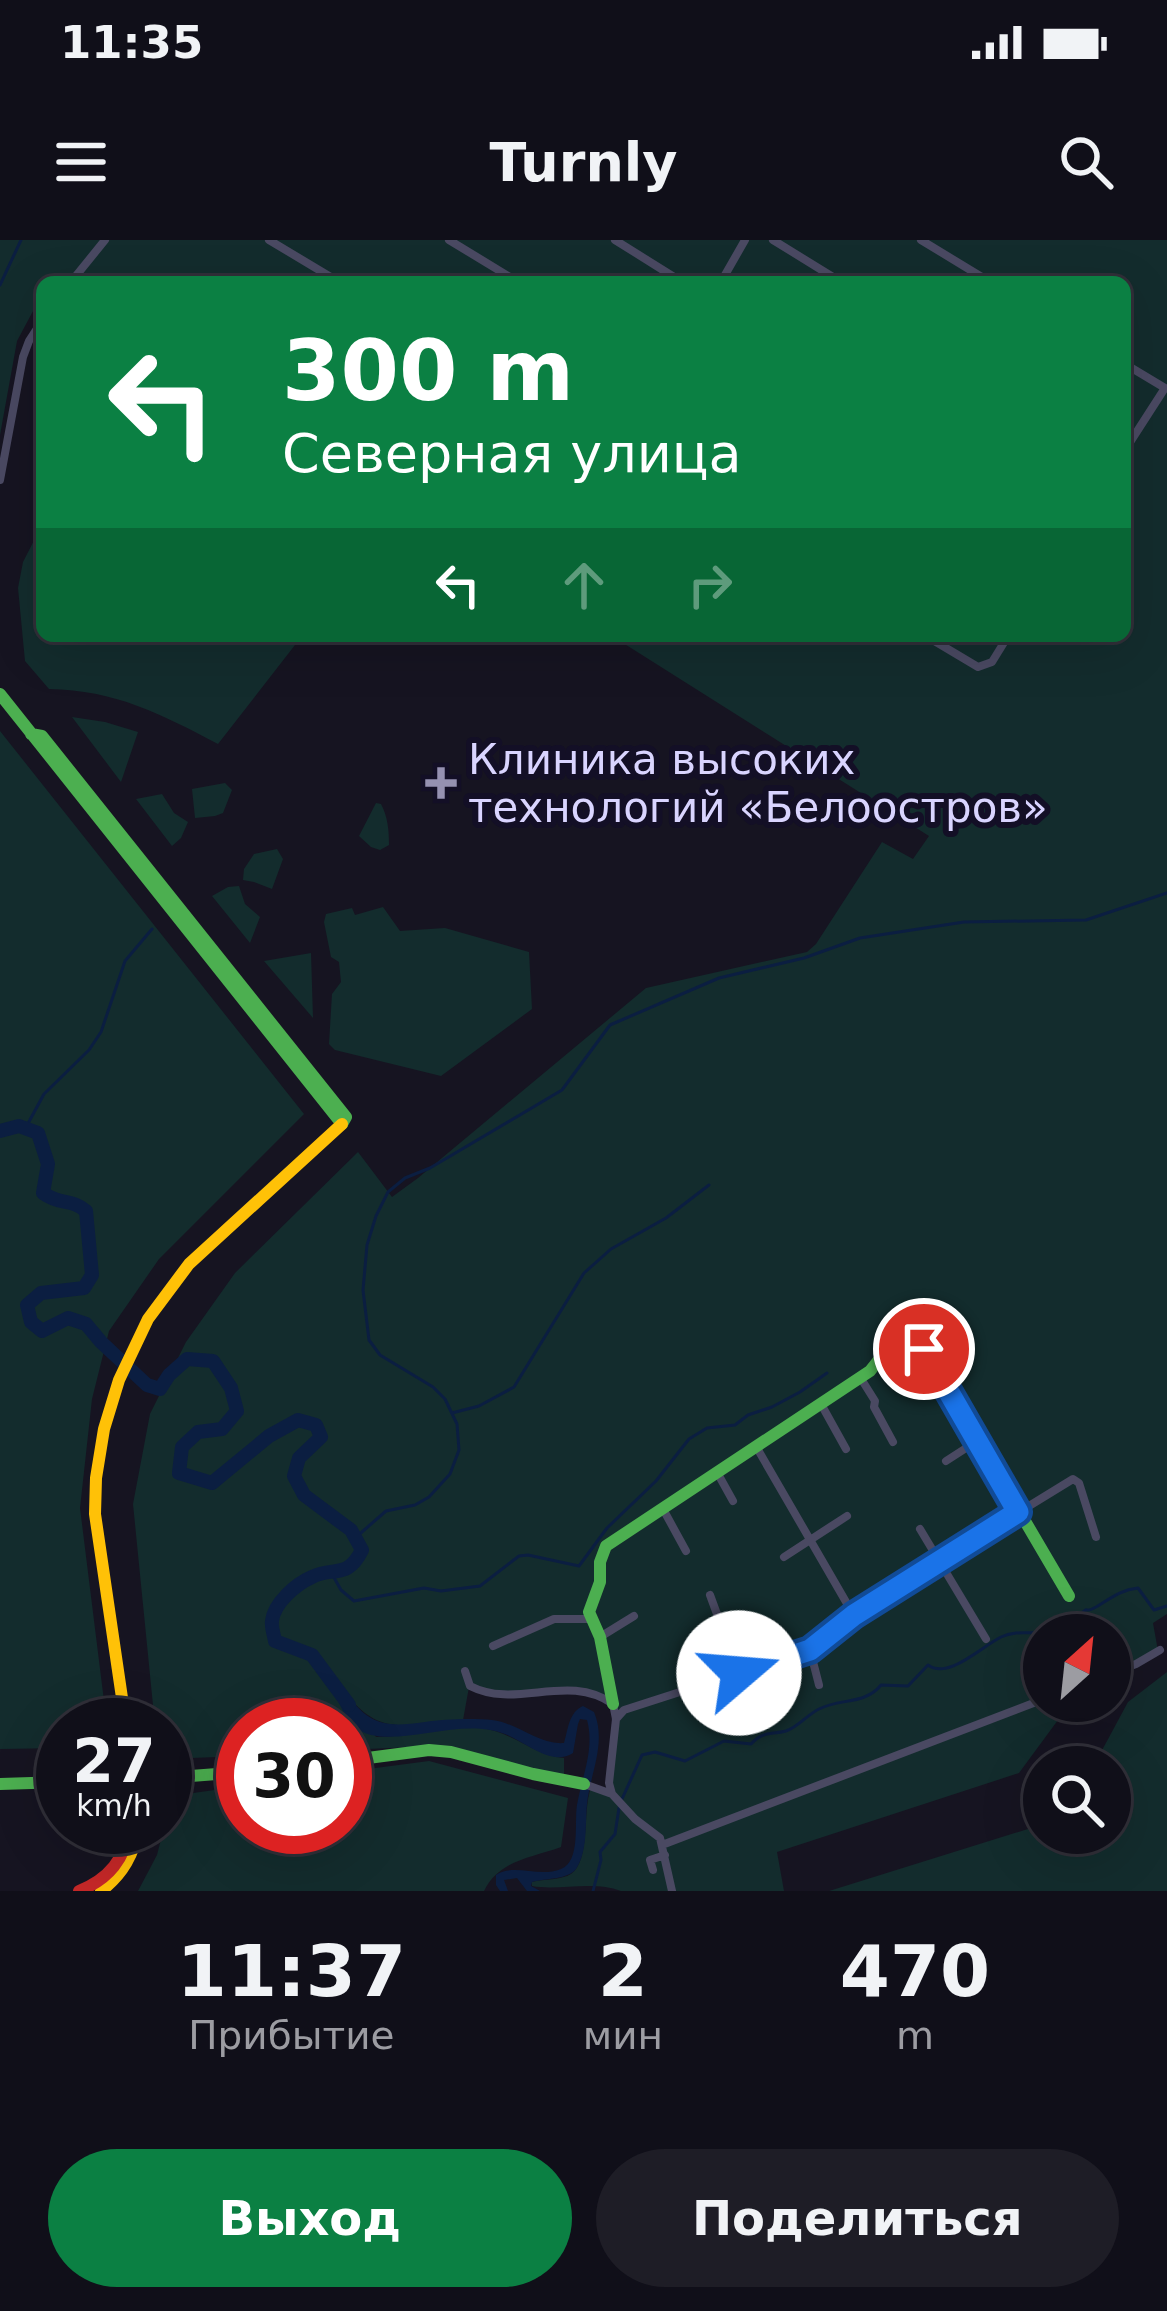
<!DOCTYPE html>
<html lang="ru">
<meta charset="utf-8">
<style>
:root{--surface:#100f19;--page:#1e1d26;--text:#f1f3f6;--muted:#9c9ca2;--line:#302f38;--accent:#0b8043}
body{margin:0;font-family:"DejaVu Sans",sans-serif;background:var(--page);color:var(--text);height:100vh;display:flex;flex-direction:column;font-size:45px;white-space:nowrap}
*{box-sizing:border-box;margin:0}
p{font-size:39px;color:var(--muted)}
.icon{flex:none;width:66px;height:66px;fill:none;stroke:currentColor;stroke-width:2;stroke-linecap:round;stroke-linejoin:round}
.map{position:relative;height:1651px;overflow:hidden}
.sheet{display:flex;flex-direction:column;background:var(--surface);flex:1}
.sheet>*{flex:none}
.guide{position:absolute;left:36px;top:36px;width:1095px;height:366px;border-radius:18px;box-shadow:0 12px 48px #0002,0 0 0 3px var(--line);background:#0b8043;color:#fff;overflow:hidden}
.needle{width:78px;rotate:27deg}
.tools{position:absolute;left:1023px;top:1374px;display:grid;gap:24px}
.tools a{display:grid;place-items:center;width:108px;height:108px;border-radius:50%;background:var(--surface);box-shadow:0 12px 48px #0002,0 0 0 3px var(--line);font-size:60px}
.speed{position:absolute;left:36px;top:1458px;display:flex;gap:24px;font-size:60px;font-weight:700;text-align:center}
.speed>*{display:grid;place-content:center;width:156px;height:156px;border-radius:50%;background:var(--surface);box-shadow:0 12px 48px #0002,0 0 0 3px var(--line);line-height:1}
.speed small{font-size:30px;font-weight:400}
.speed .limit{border:18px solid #d22;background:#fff;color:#111}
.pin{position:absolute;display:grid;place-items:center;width:102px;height:102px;color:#fff;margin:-51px;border:6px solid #fff;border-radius:50%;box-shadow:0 3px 12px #0007}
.me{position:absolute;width:132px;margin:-66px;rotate:72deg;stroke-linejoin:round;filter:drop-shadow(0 0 9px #0008)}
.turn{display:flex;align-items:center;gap:42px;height:252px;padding:0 48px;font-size:54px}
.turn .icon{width:156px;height:156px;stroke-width:2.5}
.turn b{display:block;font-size:84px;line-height:102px}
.lanes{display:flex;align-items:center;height:114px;padding:0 48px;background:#0003;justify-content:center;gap:60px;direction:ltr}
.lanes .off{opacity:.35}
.eta{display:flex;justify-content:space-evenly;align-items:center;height:204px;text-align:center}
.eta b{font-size:72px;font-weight:700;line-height:84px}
.button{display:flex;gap:24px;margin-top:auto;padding:24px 48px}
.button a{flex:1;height:138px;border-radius:72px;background:var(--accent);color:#fff;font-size:48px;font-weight:700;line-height:138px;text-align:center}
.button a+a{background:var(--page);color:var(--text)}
.status{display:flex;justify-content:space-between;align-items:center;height:84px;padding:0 60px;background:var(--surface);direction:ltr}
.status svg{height:33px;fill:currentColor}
header{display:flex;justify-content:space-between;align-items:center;height:156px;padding:0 48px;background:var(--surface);font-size:54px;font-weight:700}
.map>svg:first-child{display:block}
.green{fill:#132c2d}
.water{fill:#0b1e41}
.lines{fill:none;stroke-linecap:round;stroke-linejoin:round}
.stream{stroke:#0b1e41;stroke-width:3}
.river{stroke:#0b1e41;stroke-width:14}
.street{stroke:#4a4962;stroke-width:8}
.fast{stroke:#4caf50;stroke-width:12}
.slow{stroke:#ffc107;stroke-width:12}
.jam{stroke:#c62828;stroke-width:12}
.route-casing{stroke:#114b97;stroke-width:30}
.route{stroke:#1a73e8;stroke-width:21}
.poi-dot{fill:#9591b1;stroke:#130f26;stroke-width:4.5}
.labels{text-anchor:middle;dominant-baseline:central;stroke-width:12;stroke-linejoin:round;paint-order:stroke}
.poi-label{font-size:42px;fill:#d9d4ff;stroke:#130f26;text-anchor:start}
</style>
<div class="status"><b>11:35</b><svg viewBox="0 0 49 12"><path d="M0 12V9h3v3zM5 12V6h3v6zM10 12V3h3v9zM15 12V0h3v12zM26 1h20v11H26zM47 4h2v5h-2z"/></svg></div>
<header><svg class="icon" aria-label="menu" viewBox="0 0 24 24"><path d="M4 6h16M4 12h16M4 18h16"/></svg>Turnly<svg class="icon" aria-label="search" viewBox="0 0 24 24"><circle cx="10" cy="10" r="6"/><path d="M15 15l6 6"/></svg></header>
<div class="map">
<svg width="1167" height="1651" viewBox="0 0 1167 1651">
<rect width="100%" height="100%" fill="#161421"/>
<path class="green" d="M0,0H1167V1374L1153,1383L1158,1411L1110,1434V1395H1044V1461H1072L1019,1533L777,1612L784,1651H621C593,1640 559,1651 532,1646V1642C543,1639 562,1640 571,1634C591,1620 582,1570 591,1548L611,1555L614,1466L599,1454H507L469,1447L463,1480C408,1481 383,1502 344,1451L376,1497C412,1497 447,1483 482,1488C512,1492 535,1516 564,1518V1537L460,1509L435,1506L345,1510V1485H243V1516L165,1519V1485H155L133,1264L150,1174L186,1102L235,1033L358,912L392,957L418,938L646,748L807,712L816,704L882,602L913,619L929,596L612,396H1125V42H42V59L40,58L17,101L0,195Z
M42,285V396H295V405L218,504C161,474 115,450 49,449L25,421L18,348L23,322Z
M72,477L105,482L138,492L121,542Z
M0,491L304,874L159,1019L109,1091L92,1159L80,1268L107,1485H63V1508L0,1509Z
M225,543L232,550L223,573L215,576L195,578L192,549Z
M162,554L174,573L188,582L181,598L172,606L136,559Z
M376,563L381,564C388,577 389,591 389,605L380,610L371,607L359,596Z
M277,609L283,619L272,649L254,642L243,640L244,629L254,614Z
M239,646L245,664L260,677L250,703L212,656L228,647Z
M383,667L400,691L445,688L529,712L532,769L441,836L335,810L329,804L332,754L341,742L339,722L331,717L324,682L326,674L352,668L355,675Z
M311,713L313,778L264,721Z
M1167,1432V1651H829L1044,1584V1593H1110V1527H1093L1128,1462Z
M429,1521L568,1558L561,1607C531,1618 499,1620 484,1651H138L157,1615L172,1556L243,1546V1587H345V1532Z"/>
<path class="water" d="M344,1450C368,1485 385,1488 425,1482C443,1479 474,1478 492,1480C518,1483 538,1505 564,1503C568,1489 569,1472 583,1466L594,1472C607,1503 590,1534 587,1564C585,1584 588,1611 576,1629C567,1640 546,1638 532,1642L531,1646L540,1651H527L517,1638L504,1640L508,1651H500L496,1645V1635C514,1623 539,1638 561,1629C581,1621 574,1583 577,1565C582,1536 595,1509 587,1480L580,1479L578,1484L573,1513C551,1527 526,1502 505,1494C457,1475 390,1513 356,1488C347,1482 342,1468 336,1457Z"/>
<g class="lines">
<path class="stream" d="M0,45L21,0
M25,889L44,854L89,810L101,792L125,721L152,689
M452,1173L479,1166L514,1147L584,1033L611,1009L666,978L709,945
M355,1298L386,1271L415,1265L429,1257L450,1234L459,1210L457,1184L445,1159L433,1147L380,1115L369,1100L363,1050L367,1005L376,976L388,952L405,938L430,928L562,850L610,785L719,738L804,718L860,698L964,682L1086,680L1167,653
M332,1334L341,1350L354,1361L424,1348L441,1351L480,1346L519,1316L528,1315L579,1326L607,1288L656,1241L689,1199L707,1188L735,1185L748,1175L772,1167L800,1152L827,1133
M622,1559L642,1515L655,1512L685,1521L724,1501L751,1504C763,1491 770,1495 786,1491C798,1487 807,1475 819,1469C840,1458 865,1465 881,1445L908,1446L928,1425C948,1440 981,1407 1001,1397C1021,1387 1046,1399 1065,1387C1066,1387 1078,1376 1079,1375C1092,1364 1081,1375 1096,1367C1111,1358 1120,1350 1138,1348L1154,1370L1167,1366
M593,1651L601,1620L600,1612L615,1594L619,1568"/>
<path class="river" d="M0,891L19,886L38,893L48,924L43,953C61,966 71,958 86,971L92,1035L84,1048L41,1053L27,1065L31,1082L42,1091L68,1078L86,1084L101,1102L147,1145L160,1149L169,1135L187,1119L213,1121L231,1148L237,1171L222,1189L198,1192L182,1207L179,1233L212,1243L269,1196L298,1180L316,1185L321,1197L299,1218L294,1236L304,1255L351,1290L362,1310C347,1340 334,1326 312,1337C296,1344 274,1363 272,1381C271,1388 274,1394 275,1401L312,1415L349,1465"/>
<path class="street" d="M269,0L339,42
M449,0L518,42
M615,0L682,42
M773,0L841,42
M921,0L990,42
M71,42L105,0
M721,42L745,0
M1125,124L1165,148L1125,210
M0,240L23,117L29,101L42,81
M926,396L978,427L992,422L1008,396
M860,1137L875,1161L874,1167L893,1202
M821,1164L846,1209
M757,1208L853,1374
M946,1221L977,1201
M718,1234L733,1261
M663,1269L686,1311
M920,1289L986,1399
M784,1317L847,1276
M710,1355L739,1434
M600,1397L634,1376
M493,1406L554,1379H591
M810,1410L819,1445
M465,1431L470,1446C517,1470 567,1432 613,1464L616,1479L609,1543L612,1554
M1110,1434L1136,1424L1160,1410
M616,1479L624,1470L810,1410L853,1374L1073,1239L1079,1243L1096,1297
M584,1544L612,1554L635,1579L660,1598L672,1651
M662,1605L1044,1459
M653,1630L650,1620L665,1615"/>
<path class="fast" d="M0,454L342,884
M31,494L42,496L346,877L342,884
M613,1464L600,1397L589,1372L600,1342V1322L606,1306L870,1131L886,1111L899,1106L924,1109L1069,1356
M345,1521L429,1510L451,1512L533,1534L584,1544
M165,1538L243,1532
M0,1544L63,1542"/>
<path class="slow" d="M126,1485L95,1274L96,1238L104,1189L119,1140L148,1079L189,1024L342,884
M101,1651C123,1634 134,1614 139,1587"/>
<path class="jam" d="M79,1651C109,1639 125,1619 130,1587"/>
</g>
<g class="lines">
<g class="route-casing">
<path id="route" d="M739,1433L810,1410L854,1375L1018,1272L924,1109"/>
</g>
<use href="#route" class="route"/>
</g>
<path class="poi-dot" d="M435 525h12v12h12v12h-12v12h-12v-12h-12v-12h12z"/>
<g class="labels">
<g class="poi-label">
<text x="468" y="519">Клиника высоких<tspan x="468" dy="48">технологий «Белоостров»</tspan></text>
</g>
</g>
</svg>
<div class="tools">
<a><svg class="needle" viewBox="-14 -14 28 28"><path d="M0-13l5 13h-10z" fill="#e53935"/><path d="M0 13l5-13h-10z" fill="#9c9ca2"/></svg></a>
<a><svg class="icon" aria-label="search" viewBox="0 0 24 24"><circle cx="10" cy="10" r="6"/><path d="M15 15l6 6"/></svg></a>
</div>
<div class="speed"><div>27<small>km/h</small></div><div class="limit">30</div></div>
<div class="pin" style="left:924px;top:1109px;background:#d93025"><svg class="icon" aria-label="arrive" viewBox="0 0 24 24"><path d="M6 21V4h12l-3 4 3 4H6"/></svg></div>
<svg class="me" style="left:739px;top:1433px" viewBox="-20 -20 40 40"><circle r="19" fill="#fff"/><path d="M0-13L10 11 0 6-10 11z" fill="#1a73e8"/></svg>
<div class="guide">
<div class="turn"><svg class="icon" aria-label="left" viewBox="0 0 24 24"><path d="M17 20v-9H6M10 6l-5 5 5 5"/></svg><div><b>300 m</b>Северная улица</div></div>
<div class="lanes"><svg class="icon" aria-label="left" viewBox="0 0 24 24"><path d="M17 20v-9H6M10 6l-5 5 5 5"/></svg><svg class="icon off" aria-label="ahead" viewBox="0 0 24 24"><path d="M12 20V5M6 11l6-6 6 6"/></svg><svg class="icon off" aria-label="right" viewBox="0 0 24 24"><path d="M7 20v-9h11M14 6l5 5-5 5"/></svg></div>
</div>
</div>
<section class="sheet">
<div class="eta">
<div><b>11:37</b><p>Прибытие</p></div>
<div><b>2</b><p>мин</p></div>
<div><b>470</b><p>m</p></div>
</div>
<div class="button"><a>Выход</a><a>Поделиться</a></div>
</section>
